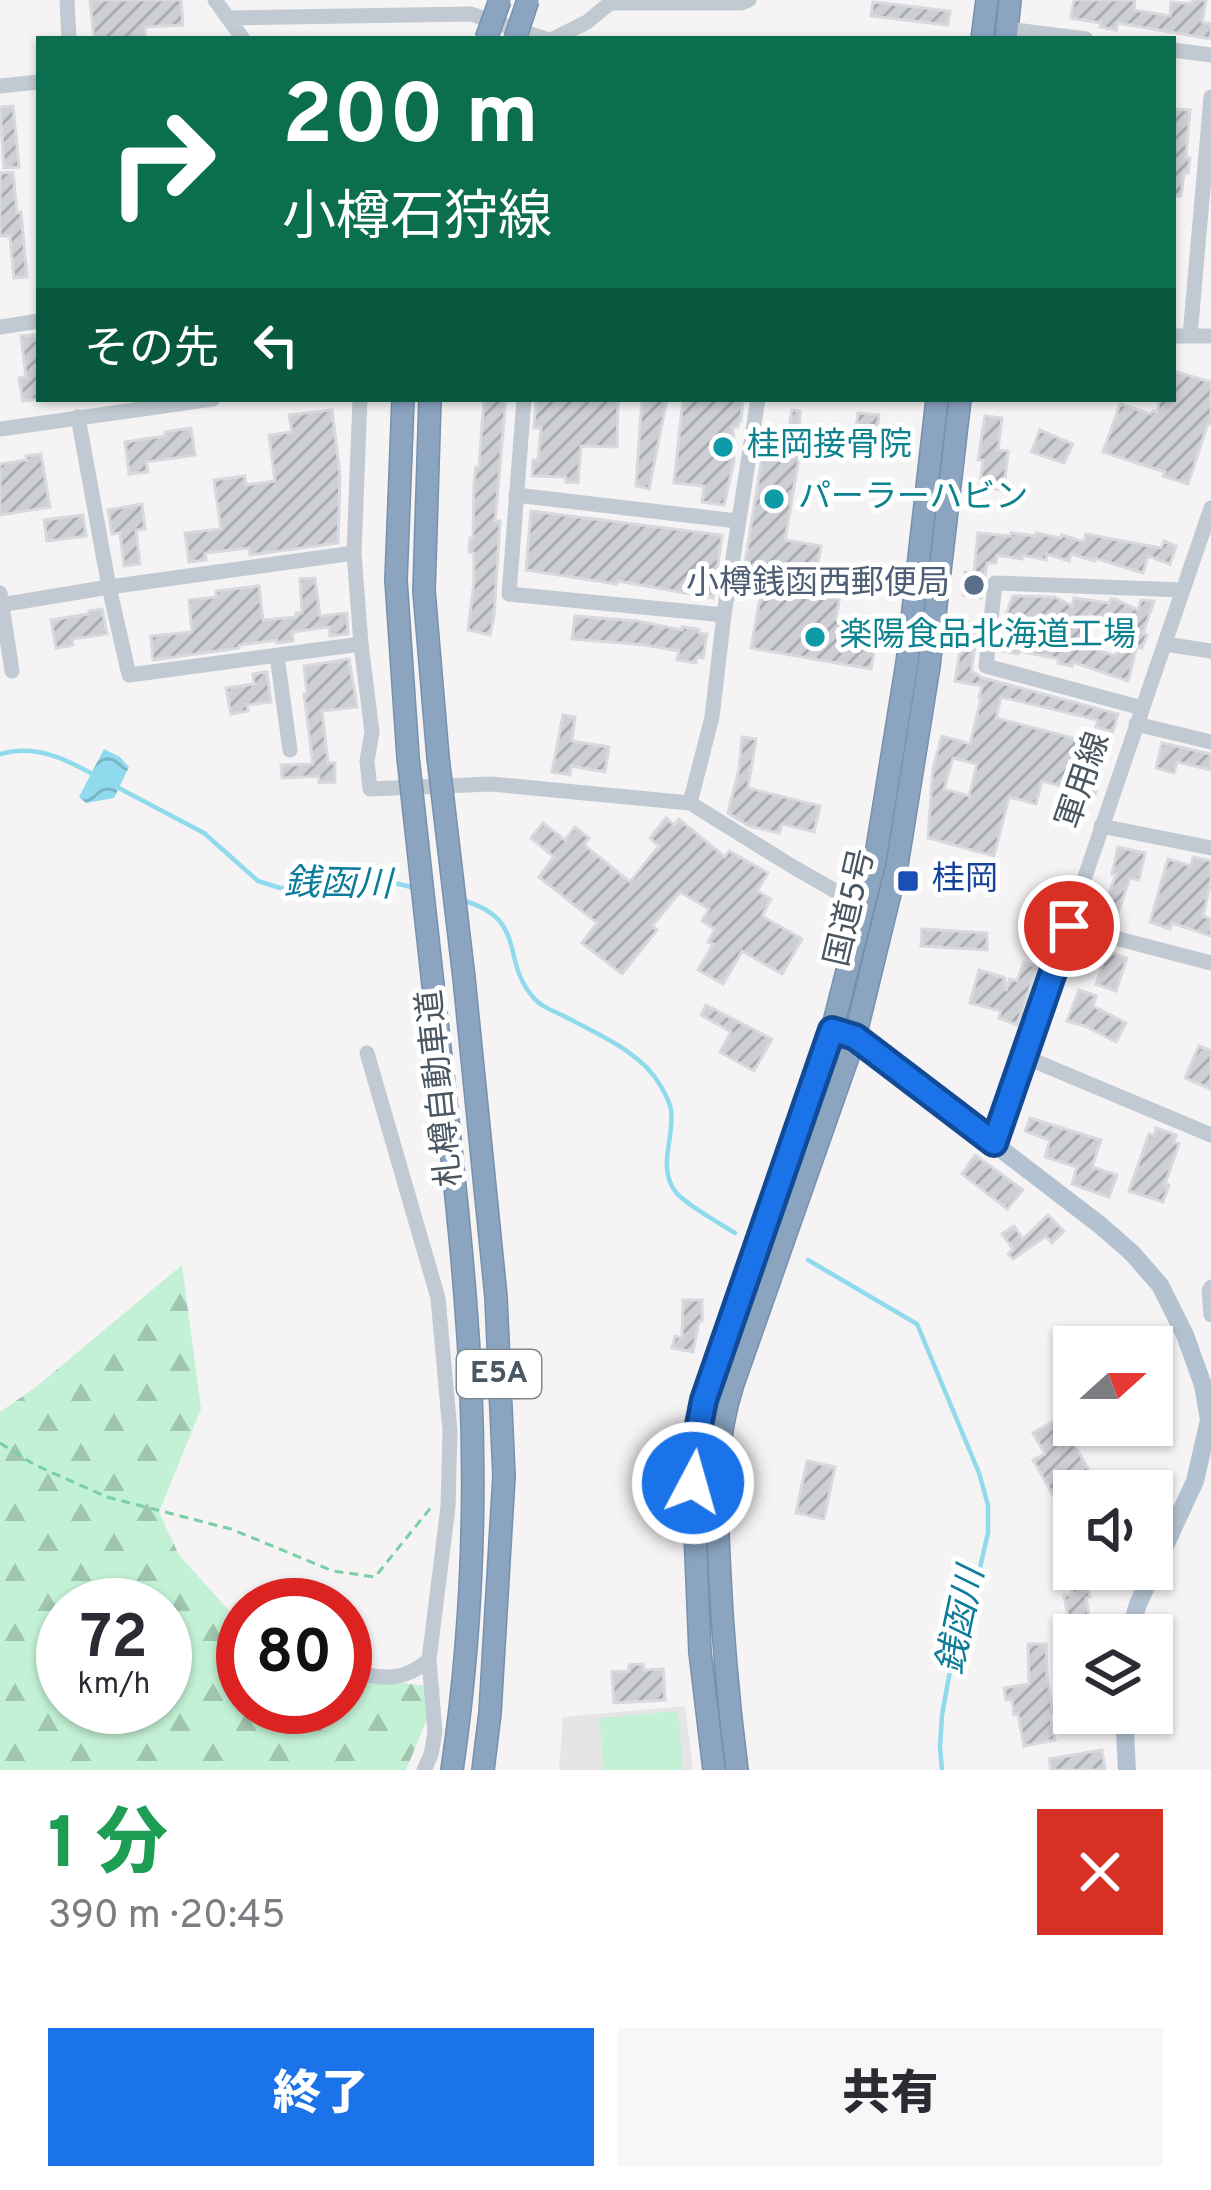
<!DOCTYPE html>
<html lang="ja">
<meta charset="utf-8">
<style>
:root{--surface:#fff;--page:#f7f7f7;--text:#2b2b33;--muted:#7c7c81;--accent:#1a73e8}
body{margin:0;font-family:Overpass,"Noto Sans JP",sans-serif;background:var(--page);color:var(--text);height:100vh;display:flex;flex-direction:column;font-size:45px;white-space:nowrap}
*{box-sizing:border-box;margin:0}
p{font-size:39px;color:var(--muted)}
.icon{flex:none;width:66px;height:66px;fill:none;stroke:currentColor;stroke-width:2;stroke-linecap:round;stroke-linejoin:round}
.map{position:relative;height:1770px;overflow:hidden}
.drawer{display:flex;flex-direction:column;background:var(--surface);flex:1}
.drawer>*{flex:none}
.guide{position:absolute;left:36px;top:36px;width:1140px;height:366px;border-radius:0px;box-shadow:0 3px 9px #0004;background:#0b6e4f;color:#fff;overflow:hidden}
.needle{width:78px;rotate:69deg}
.buttons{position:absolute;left:1053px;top:1326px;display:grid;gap:24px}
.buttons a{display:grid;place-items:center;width:120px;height:120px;border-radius:0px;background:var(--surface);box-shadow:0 3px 9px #0004;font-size:60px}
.speed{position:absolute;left:36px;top:1578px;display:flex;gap:24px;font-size:60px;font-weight:700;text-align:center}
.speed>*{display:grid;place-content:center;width:156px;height:156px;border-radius:50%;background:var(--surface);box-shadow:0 3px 9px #0004;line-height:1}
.speed small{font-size:30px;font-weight:400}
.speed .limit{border:18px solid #d22;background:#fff;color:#111}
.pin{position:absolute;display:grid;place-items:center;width:102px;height:102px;color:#fff;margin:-51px;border:6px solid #fff;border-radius:50%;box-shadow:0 3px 12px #0007}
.me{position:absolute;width:132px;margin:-66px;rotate:6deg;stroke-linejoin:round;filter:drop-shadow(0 0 9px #0008)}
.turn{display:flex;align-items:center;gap:42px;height:252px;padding:0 48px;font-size:54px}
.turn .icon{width:156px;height:156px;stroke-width:2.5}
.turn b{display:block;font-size:84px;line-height:102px}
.then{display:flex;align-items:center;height:114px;padding:0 48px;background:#0003;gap:24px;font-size:45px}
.round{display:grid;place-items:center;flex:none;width:126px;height:126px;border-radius:0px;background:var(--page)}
.head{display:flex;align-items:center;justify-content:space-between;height:204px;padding:0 48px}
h1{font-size:72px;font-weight:800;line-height:90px;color:#1e9e55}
.cta{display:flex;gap:24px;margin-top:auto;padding:24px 48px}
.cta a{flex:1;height:138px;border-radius:0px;background:var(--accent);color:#fff;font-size:48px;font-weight:800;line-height:138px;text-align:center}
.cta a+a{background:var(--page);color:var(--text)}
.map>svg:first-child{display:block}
.education{fill:#e6e4e5}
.forest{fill:url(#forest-firs);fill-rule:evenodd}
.garden{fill:#c3f1d5}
.water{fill:url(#water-waves)}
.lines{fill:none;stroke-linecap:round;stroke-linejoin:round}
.stream{stroke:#90daee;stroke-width:4.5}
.building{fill:url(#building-hatch);stroke:#d7d9de;stroke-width:3;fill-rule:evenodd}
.highway-casing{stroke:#7690ad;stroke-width:24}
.path{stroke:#7ad0a6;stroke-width:3;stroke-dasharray:9 6;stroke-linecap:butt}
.minor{stroke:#c1cad2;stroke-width:15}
.major{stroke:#b3c2d1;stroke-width:18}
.highway{stroke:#8ba5c1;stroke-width:21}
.highway-bridge-casing{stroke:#7690ad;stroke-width:24;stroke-linecap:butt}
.highway-bridge{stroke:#8ba5c1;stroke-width:21}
.route-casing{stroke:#114b97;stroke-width:30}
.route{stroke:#1a73e8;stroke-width:21}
.culture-dot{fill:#0f9aa8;stroke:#fff;stroke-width:4.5}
.service-dot{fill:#5c6f8a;stroke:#fff;stroke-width:4.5}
.transit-dot{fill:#1a4fb4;stroke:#fff;stroke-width:4.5}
.labels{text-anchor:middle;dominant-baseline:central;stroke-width:10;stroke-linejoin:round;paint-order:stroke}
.shield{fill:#fff;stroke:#808990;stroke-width:3}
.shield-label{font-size:30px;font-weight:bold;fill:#4a5661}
.culture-label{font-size:33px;fill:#0d838f;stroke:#fff;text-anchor:start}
.service-label{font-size:33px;fill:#4e5e75;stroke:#fff;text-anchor:end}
.street-label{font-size:33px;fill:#4a5661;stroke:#fff}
.transit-label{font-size:33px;fill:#164399;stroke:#fff;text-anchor:start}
.water-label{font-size:36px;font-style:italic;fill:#0c7c9b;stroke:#fff}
</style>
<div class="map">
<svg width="1211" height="1770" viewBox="0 0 1211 1770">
<defs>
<pattern id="forest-firs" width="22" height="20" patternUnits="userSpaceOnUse" patternTransform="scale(3)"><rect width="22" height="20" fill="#c3f1d5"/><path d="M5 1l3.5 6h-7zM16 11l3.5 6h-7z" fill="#a0c6b0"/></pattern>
<pattern id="water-waves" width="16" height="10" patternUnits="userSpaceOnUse" patternTransform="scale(3)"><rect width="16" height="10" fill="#90daee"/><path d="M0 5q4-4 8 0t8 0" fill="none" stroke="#78b4c4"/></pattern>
<pattern id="building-hatch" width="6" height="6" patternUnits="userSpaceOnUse" patternTransform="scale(3)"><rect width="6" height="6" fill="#cdcfd5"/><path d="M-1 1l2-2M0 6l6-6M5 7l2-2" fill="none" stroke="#a8abb0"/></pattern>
</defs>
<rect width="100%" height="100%" fill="#f5f3f3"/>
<path class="education" d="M685,1706L693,1770H559L563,1717Z"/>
<path class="forest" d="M182,1265L201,1409L159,1512L179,1555L243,1626V1707H345V1683L375,1679L440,1688L406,1770H0V1412L36,1387ZM63,1605H165V1707H63Z"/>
<path class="garden" d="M678,1711L683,1770H604L599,1718Z"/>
<path class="water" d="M104,749L120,757L129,767L114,798L86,803L79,797Z"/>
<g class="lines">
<path class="stream" d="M0,754C36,744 66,759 96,776
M117,787L204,833L258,881L280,888H312L383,880L415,888
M461,900C529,918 500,960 533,997C540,1006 553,1011 564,1016C595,1033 642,1052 660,1085C664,1091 670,1103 671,1110C675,1137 657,1166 675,1191C683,1203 721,1224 735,1233
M808,1260L917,1324L979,1473L988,1505V1533L979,1572L956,1638L942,1715L940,1747L942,1770"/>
</g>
<path class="building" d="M90,0H181L183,25L145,27V37L94,39Z
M1074,0H1135L1134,10L1170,16L1171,2L1192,4L1193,0H1206L1202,22L1211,24V39L1118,23L1116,30L1100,27L1101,23L1071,18Z
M873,2L950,11L948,25L871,16Z
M13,106L19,167L4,168L0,107Z
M1173,109L1190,110L1186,157L1190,158L1188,173L1184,172L1181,196H1173Z
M13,172L17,213L21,212L27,277L14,278L10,236H0V173Z
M36,335L39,355L38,399L23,401L19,378L26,377L21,336Z
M1173,371L1211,382V424L1208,423L1188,484L1163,476L1165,472L1103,452L1120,404L1151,414L1153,411L1157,412L1160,399H1173Z
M484,399H506L495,521H500L494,616L490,635L468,630L474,582V553L469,552L470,538H473L474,485L476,467H479Z
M536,399L597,401V399H618L617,447L581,446L578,483L566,482V477L532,476L533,460H538L541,428H534Z
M642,399H667L649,489L636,486Z
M717,399H743L741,421H739L738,427H733L734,461L724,505L702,502L704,486L674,483L683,400Z
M332,410L340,475L338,543L250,555L249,548L205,553L206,560L189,562L185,533L221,529L214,480L245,476L246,485L275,481L269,435L292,432L289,415Z
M792,410L800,411L799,457L785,540L821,546L817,568L835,571L833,581L842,583L836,619L878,627L871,669L751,648L760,598L740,595L763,451L785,455Z
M858,413L879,415L874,454L853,452Z
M985,416L1002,418L998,450L1008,451L1004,490L980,487L983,460H978Z
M191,428L195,455L146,462L148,472L129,474L125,442L165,436V432Z
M1040,430L1073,444L1064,463L1031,452Z
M41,454L50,507L0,515V464L27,460L26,456Z
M142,504L145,529L136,530L140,564L124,566L120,533L112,534L108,510Z
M531,511L722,535L713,598L618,581L617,584L526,570Z
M83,515L86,536L47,541L44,520Z
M978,533L1011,536V533L1035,536L1036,533L1061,538L1062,535L1084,542L1086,534L1161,548L1164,541L1176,546L1170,564L1148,556L1143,573L1095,558V561L1071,554L1069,561L1047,554L1046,560L1022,555V559L997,555L996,563H987L981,598L963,595L965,572L974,574Z
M315,578L320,616L347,613L348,634L330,636L329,627L292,632L293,641L277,643V640L239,645V648L153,660L151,636L192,632L189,600L216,597V591L259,586L263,620L296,617V613H302L300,579Z
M1013,596L1055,597L1072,606L1074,598L1109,603L1111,599H1115L1138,610L1141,600L1154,601L1143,633L1147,635L1142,648L1137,646L1128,681L1073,662L1072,666L1058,663L1059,659L1019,651L1018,654L1004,651L1007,640L1001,639L1002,625ZM1090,615L1125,631L1115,656L1084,645Z
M102,609L107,634L72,639L73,645L56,648L51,620L89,614V611Z
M575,616L637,621L682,630V627L699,629V633L707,634L703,658L697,657L696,663L677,660L679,651L645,645L572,639Z
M951,620L979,623L971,671L983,678L1118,714L1113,732L1096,727L1098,720L1001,697L996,718L1081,740L1079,748L1105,755L1095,795L1042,781L1036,804L1009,797L994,856L928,838L933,768L942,736L970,744L981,699L979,698L982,686L955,681L961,645L951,644ZM953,758L977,764L969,796L944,789Z
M349,659L357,707L322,711L328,763H335V782L319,783V776L282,778L281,765L313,764L304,694H307L304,666Z
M267,672L271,702L247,705L248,711L231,714L226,688L254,684L253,674Z
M563,715L575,717L572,741L609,747L605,772L571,766L570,775L552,772Z
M742,737L756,739L748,788L820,806L814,832L782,824L779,833L749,826L728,813L739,769Z
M1162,743L1211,754V770L1177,762L1174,773L1156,768Z
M666,818L674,825L679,819L725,857L729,851L768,873L757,891L771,899L762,916L802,939L782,974L742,951L723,984L698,970L713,944L708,942L715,929L702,921L709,909L680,892L652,926L657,930L622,974L582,943L597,923L539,877L554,857L531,838L543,823L565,840L575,827L589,838L584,845L630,882L659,846L650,838Z
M1118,847L1145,853L1139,880L1130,878L1117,916L1103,911L1116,874H1112Z
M1193,857L1211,861V881L1203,916L1211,919V936L1172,923L1170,929L1150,922L1168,859L1191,866Z
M1043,885L1061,886L1044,928L1049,930L1045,942L1026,936Z
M922,929L987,933V950L921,946Z
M1107,951L1127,958L1116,991L1096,984Z
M1024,962L1037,967L1017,1025L999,1018L1001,1011L970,1003L979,970L1005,978L1006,991L1010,979L1017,981Z
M1079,990L1096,996L1093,1006L1126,1023L1116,1042L1085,1026L1067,1021Z
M706,1005L772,1039L754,1071L720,1052L731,1032L701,1015Z
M1199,1046L1211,1051V1089L1185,1078Z
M1030,1118L1101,1140L1092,1167L1117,1175L1109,1197L1072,1184L1077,1167L1045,1157L1050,1140L1025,1131Z
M1156,1128L1176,1135L1174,1142L1179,1144L1165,1184L1169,1185L1163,1202L1129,1191L1149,1134L1154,1136Z
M975,1155L1023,1190L1007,1209L962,1174Z
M1048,1215L1064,1231L1052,1243L1046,1236L1013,1259L1008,1254L1013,1249L1002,1234L1014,1226L1023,1239Z
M683,1300H702V1321H699L693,1352L672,1348L675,1336L682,1338Z
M1059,1418L1101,1491H1074V1532L1033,1460L1045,1454L1033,1433Z
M807,1461L835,1467L824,1519L796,1513Z
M1082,1570L1090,1597L1086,1598L1092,1633L1072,1636L1064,1596L1073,1594L1067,1574Z
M1028,1644H1046L1047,1676L1053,1714L1050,1715L1055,1740L1024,1746L1018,1714L1014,1715L1012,1699L1006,1700L1004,1688L1029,1684Z
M643,1664L644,1670L663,1669L665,1700L614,1703L612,1672L629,1671V1665Z
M1102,1750L1105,1770H1051L1049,1759Z"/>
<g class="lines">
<g class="highway-casing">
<path id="highway" d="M982,39L987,0
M1006,39L1010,0
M403,399L396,580L408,757
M430,399L424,591L438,757
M464,978L496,1297L504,1476L490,1713L483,1770
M433,985C444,1088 457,1191 465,1295C478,1452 475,1614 452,1770
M714,1770L700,1652L693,1483L696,1440L711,1380L832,1030L875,861L907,663L937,399
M737,1770C728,1699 722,1629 719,1558C716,1498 714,1442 733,1384L855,1037L897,865L929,666L960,399"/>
</g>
<path class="path" d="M0,1443L35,1465L107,1497L231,1529L333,1571L375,1577L432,1506"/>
<path class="minor" d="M67,0L69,39
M215,0L243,39
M229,18L471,14L546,39
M1007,29L1086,39
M553,39L587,22L610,3H741L749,0
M1173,50L1211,55
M0,86L39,82
M0,327L39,321
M1173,336H1211
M1190,336L1211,97
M524,399L509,594L724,615L758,399
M78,417L109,587L129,675L361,644L354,553L360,399
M0,429L213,399
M516,495L737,521
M0,593L12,671
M0,605L109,587L354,553
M724,615L712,717L690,803L790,865L863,907
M361,644L372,732L367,761L370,789L491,784L690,803
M1165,644L1211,651
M277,656L290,750
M1142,708L986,666L995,583L1183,590
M1136,724L1211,742
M1101,826L1211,848
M1069,926L1211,963
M367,1053L438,1298L450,1431L448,1507L429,1660L435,1732L431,1755L424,1770
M1025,1057L1211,1135
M994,1143L1211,508
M1211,1287L1209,1291L1211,1315
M345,1671C381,1677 399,1685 429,1660"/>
<path class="major" d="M832,1030L855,1037L1100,1225L1132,1253L1160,1285L1185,1335L1203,1385L1209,1420L1195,1481L1138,1604L1129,1635
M1124,1713L1127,1770"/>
<use href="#highway" class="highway"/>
<g class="highway-bridge-casing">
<path id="highway-bridge" d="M486,39L500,0
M515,39L528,0
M408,757L433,985
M438,757L464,978"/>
</g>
<use href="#highway-bridge" class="highway-bridge"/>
</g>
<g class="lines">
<g class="route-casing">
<path id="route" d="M693,1483L696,1440L704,1400L832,1030L855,1037L994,1143L1069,926"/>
</g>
<use href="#route" class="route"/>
</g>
<g class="culture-dot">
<circle cx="723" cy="447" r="12"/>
<circle cx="774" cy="499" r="12"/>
<circle cx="815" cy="637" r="12"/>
</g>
<circle class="service-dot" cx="974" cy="585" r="12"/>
<rect class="transit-dot" x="896" y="869" width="24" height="24" rx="6"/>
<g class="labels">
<rect class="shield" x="457" y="1350" width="84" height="48" rx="9"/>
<g class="shield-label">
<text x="499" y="1374">E5A</text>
</g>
<g class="culture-label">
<text x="747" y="447">桂岡接骨院</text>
<text x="798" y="499">パーラーハビン</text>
<text x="839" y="637">楽陽食品北海道工場</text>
</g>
<g class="service-label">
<text x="950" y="585">小樽銭函西郵便局</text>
</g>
<g class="street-label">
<text transform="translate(1085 781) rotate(-71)">軍用線</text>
<text transform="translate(852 908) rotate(-77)">国道5号</text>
<text transform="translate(442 1088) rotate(-96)">札樽自動車道</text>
</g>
<g class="transit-label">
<text x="932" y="881">桂岡</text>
</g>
<g class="water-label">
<text transform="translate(338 886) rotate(1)">銭函川</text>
<text transform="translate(963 1621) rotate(-78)">銭函川</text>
</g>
</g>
</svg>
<div class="buttons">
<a><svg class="needle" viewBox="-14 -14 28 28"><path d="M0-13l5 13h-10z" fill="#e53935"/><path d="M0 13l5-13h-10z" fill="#7c7c81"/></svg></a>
<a><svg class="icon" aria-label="sound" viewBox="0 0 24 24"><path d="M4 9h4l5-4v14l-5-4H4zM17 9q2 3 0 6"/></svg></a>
<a><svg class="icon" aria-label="layers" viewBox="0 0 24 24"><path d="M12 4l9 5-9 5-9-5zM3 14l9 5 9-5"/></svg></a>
</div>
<div class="speed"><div>72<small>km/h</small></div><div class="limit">80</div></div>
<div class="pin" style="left:1069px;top:926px;background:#d93025"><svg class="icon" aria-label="arrive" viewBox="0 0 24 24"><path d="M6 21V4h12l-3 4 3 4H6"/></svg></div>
<svg class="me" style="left:693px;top:1483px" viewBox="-20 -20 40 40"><circle r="17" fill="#1a73e8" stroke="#fff" stroke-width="3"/><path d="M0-11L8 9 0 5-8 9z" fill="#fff"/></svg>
<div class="guide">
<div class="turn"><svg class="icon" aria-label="right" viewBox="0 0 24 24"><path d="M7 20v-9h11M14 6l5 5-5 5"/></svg><div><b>200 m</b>小樽石狩線</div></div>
<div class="then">その先<svg class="icon" aria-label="left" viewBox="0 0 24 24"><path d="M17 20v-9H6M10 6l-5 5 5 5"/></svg></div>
</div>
</div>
<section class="drawer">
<div class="head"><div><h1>1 分</h1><p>390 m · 20:45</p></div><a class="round" style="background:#d93025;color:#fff"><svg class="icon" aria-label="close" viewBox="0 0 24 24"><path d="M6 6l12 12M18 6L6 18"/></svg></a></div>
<div class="cta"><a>終了</a><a>共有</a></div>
</section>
